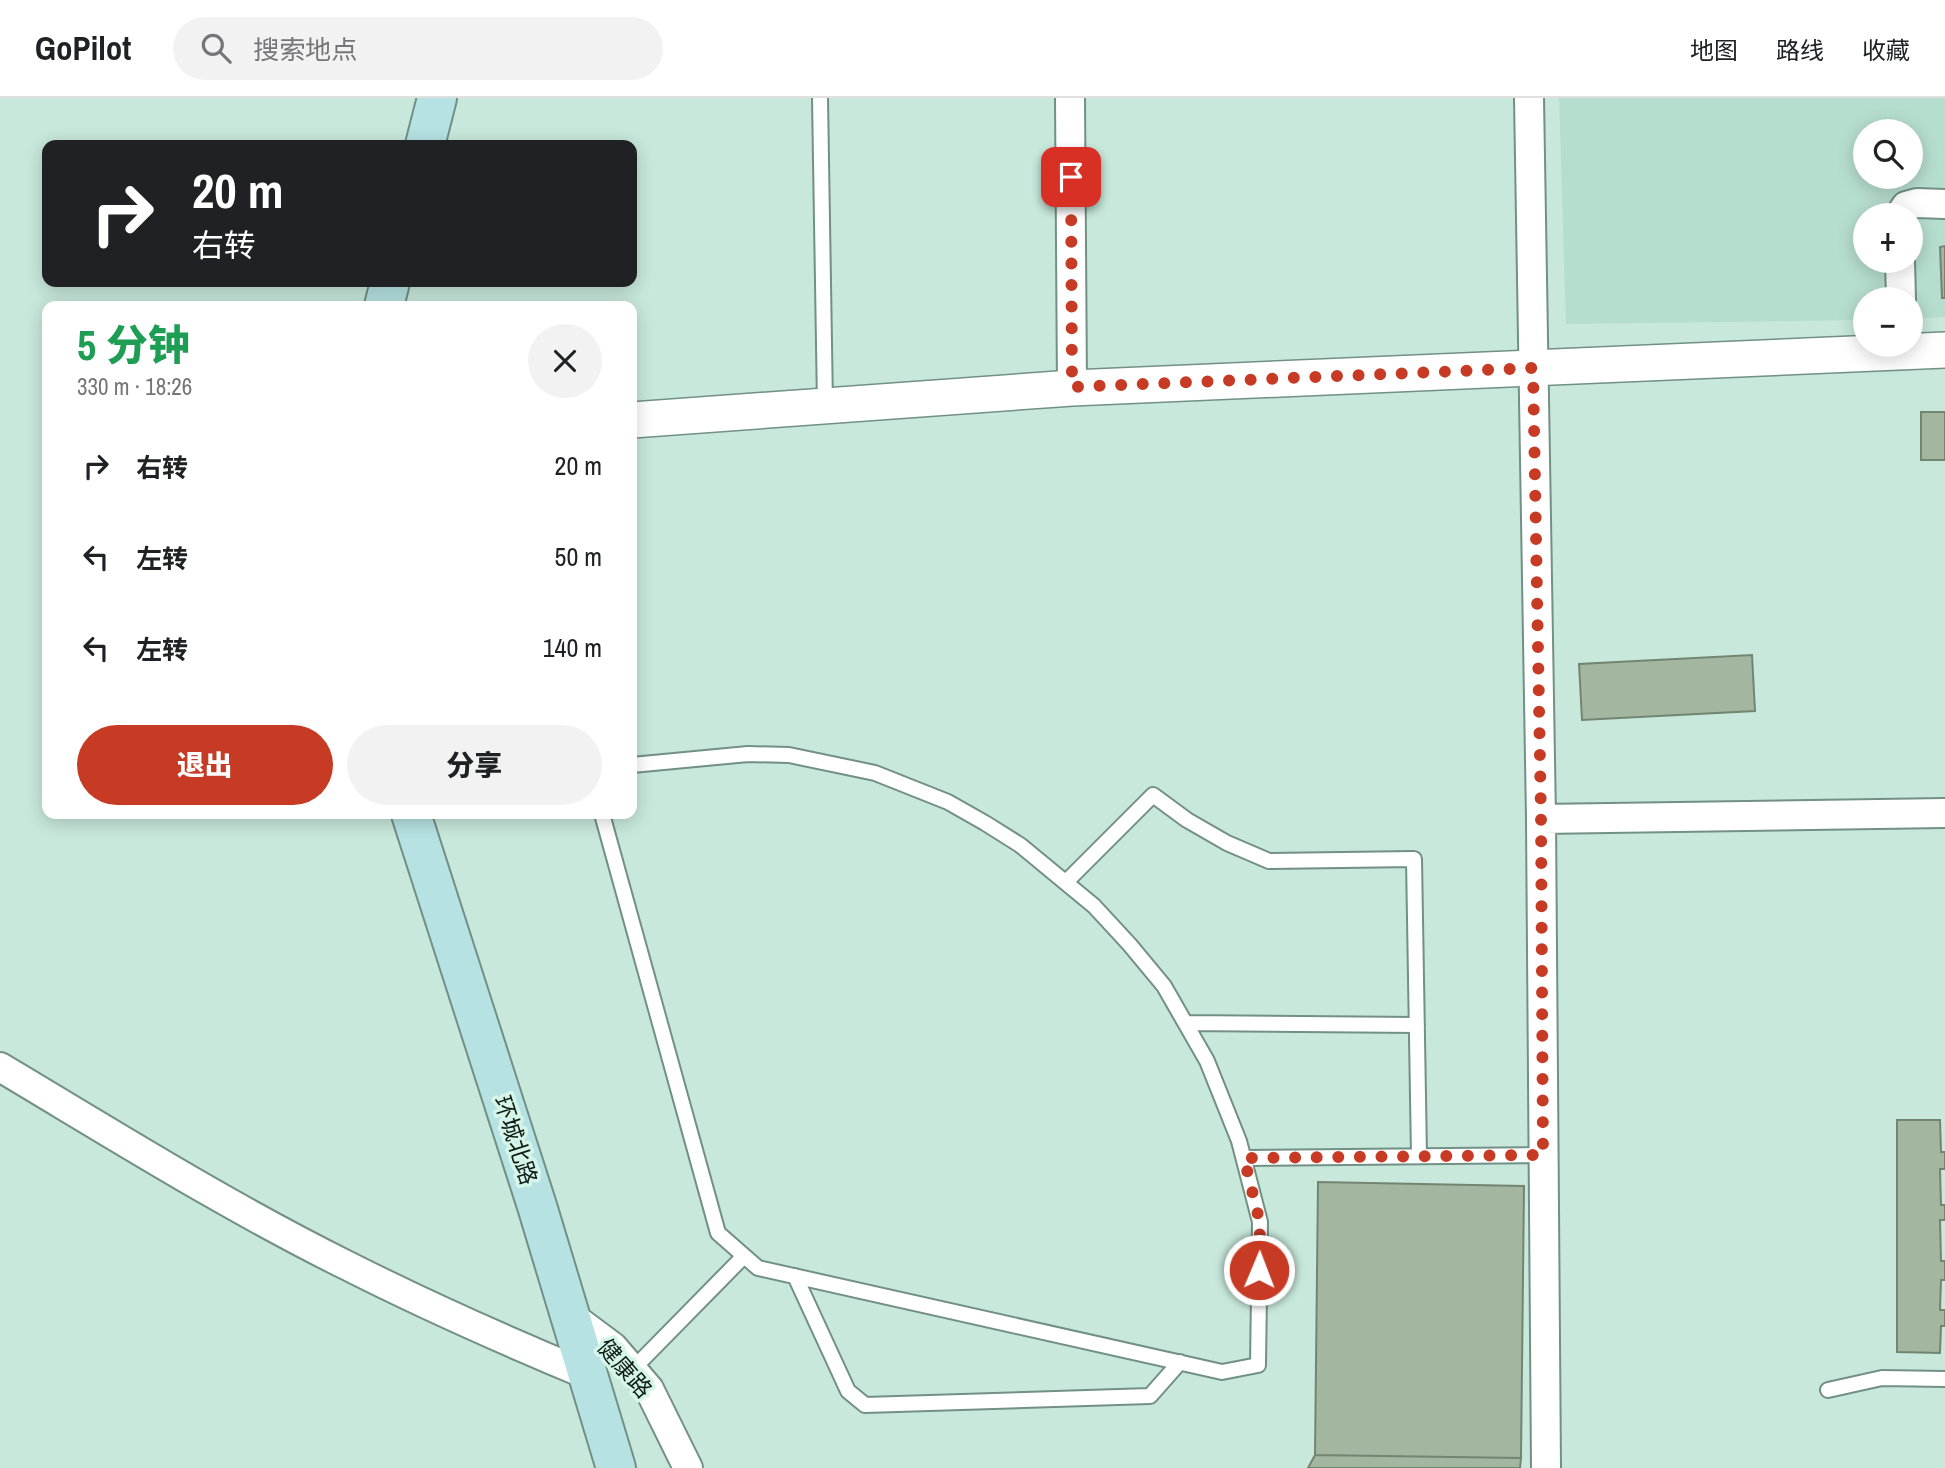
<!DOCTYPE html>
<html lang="zh">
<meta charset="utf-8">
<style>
:root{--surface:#fff;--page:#f2f2f2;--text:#202124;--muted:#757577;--line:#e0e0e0;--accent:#c73b25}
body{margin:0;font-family:"Archivo Narrow","Noto Sans SC",sans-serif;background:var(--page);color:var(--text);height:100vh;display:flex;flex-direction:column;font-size:26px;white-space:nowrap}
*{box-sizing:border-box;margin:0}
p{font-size:23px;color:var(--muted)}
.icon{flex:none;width:38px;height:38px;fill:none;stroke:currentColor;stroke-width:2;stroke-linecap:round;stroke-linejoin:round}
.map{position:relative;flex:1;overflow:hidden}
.sheet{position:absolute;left:42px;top:203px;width:595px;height:518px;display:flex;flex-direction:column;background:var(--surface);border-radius:14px;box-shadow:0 4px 18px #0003}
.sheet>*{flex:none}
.hud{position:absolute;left:42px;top:42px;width:595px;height:147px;border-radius:14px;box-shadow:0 4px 18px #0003;background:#202124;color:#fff;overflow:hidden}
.tools{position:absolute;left:1853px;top:21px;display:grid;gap:14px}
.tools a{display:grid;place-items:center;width:70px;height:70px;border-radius:50%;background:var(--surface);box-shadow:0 4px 18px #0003;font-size:35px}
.pin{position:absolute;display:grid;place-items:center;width:60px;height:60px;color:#fff;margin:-30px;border-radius:14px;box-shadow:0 4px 10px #0006}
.me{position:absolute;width:77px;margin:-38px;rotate:1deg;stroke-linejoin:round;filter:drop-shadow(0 0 5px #0008)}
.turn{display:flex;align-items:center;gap:24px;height:147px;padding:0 35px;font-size:32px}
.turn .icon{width:91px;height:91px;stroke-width:2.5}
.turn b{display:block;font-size:49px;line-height:60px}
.round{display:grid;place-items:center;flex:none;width:74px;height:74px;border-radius:37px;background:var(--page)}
.head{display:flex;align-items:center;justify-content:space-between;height:119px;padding:0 35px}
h1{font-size:42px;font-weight:800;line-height:52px;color:#1e9e55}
.primary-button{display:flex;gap:14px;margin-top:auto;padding:14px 35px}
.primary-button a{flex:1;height:80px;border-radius:42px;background:var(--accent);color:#fff;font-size:28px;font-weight:800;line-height:80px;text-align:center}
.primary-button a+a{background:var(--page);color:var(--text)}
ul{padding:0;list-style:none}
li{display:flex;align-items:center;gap:21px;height:91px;padding:0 35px}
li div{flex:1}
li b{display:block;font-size:26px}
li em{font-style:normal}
header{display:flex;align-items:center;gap:42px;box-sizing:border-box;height:98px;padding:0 35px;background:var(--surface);border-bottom:2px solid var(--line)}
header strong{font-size:33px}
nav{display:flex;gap:38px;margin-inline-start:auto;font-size:24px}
.search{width:490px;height:63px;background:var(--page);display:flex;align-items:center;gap:18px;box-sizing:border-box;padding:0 24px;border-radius:38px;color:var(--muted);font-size:26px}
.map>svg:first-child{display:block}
.built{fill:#b6decf;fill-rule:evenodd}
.building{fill:#a2b6a0;stroke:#728571;stroke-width:2}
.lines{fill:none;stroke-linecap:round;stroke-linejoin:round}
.service-casing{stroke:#729085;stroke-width:18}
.minor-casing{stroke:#729085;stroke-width:32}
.tertiary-casing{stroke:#729085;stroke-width:38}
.secondary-casing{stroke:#729085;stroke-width:42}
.service{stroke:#fff;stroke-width:14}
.minor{stroke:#fff;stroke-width:28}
.tertiary{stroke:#fff;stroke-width:35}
.secondary{stroke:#b6e2e3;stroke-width:38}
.route{stroke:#c73b25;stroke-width:12;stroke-dasharray:0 21.6}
.labels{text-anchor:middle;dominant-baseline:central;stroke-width:7;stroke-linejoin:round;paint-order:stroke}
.street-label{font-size:23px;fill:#0f1b17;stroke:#d5f5e9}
</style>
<header>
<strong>GoPilot</strong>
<div class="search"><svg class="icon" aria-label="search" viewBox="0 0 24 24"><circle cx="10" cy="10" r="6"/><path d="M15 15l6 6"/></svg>搜索地点</div>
<nav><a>地图</a><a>路线</a><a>收藏</a></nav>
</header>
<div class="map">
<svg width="1945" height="1370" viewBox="0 0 1945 1370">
<rect width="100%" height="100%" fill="#c8e8dc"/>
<path class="built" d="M1559,0H1945V219L1911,221V201H1866L1865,222L1566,226ZM1866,33H1911V79H1866ZM1866,117H1911V163H1866Z"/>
<path class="building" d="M1945,148V200H1942L1940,149Z
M1921,314H1945V362H1921Z
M1752,557L1755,613L1582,622L1579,566Z
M1897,1022H1940L1941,1054H1945V1071H1940L1941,1107H1945V1122H1940L1941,1163H1945V1182H1941L1940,1212H1945V1228H1941L1940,1255L1897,1254Z
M1318,1084L1524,1088L1521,1360L1315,1357Z
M1315,1357L1521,1360L1520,1370H1308Z"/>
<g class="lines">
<g class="service-casing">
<path id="service" d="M820,0L825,307
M602,716L718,1135L758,1170L1222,1274L1258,1267L1260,1124L1239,1043L1207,963L1164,888L1130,847L1094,808L1020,747L985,725L948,704L875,675L789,657L748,656L632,667
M1066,784L1153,697L1187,722L1227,745L1269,763L1414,761L1419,1058
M1187,925L1417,927
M1244,1060L1543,1057
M795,1178L848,1293L865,1307L1150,1298L1180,1264
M632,1272L744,1158
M1828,1292L1882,1280L1945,1281"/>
</g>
<g class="minor-casing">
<path id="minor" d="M1070,0L1072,290
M1529,0L1541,721L1546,1370
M1900,117L1906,108L1917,105L1945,106
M1900,163L1901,201
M1541,721L1945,715
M0,969C114,1037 227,1108 346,1167C425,1207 506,1243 588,1277
M570,1217L613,1249L649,1291L688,1370"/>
</g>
<g class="tertiary-casing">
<path id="tertiary" d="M632,322L1072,290L1945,252"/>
</g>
<g class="secondary-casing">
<path id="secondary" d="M425,47L437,0
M384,208L390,184
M411,716L537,1108L616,1370"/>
</g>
<use href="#service" class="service"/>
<use href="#minor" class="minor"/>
<use href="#tertiary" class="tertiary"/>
<use href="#secondary" class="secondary"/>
</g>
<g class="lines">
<path class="route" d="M1071,79L1072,289L1533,270L1541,720L1543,1057L1244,1060L1260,1125L1259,1172"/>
</g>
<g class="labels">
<g class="street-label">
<text transform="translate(516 1042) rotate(72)">环城北路</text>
<text transform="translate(625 1270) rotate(49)">健康路</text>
</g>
</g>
</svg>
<div class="tools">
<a><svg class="icon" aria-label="search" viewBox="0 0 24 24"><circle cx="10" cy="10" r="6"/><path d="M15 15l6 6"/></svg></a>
<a>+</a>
<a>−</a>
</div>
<div class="pin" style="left:1071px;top:79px;background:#d93025"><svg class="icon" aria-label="arrive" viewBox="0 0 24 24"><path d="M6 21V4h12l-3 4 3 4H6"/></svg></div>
<svg class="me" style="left:1259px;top:1172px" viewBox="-20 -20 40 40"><circle r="17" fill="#c73b25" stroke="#fff" stroke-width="3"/><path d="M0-11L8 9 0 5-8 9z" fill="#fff"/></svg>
<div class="hud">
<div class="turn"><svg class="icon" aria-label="right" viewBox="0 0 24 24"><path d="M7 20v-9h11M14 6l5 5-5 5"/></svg><div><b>20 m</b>右转</div></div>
</div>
<section class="sheet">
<div class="head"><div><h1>5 分钟</h1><p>330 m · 18:26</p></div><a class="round"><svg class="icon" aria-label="close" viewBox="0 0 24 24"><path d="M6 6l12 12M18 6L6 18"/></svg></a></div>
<ul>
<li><svg class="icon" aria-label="right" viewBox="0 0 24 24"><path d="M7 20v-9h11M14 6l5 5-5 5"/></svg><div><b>右转</b></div><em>20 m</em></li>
<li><svg class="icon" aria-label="left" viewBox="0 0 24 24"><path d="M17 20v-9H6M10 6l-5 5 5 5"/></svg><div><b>左转</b></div><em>50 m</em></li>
<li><svg class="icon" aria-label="left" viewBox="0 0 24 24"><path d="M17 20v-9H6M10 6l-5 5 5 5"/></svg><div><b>左转</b></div><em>140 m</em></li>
</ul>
<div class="primary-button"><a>退出</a><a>分享</a></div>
</section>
</div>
